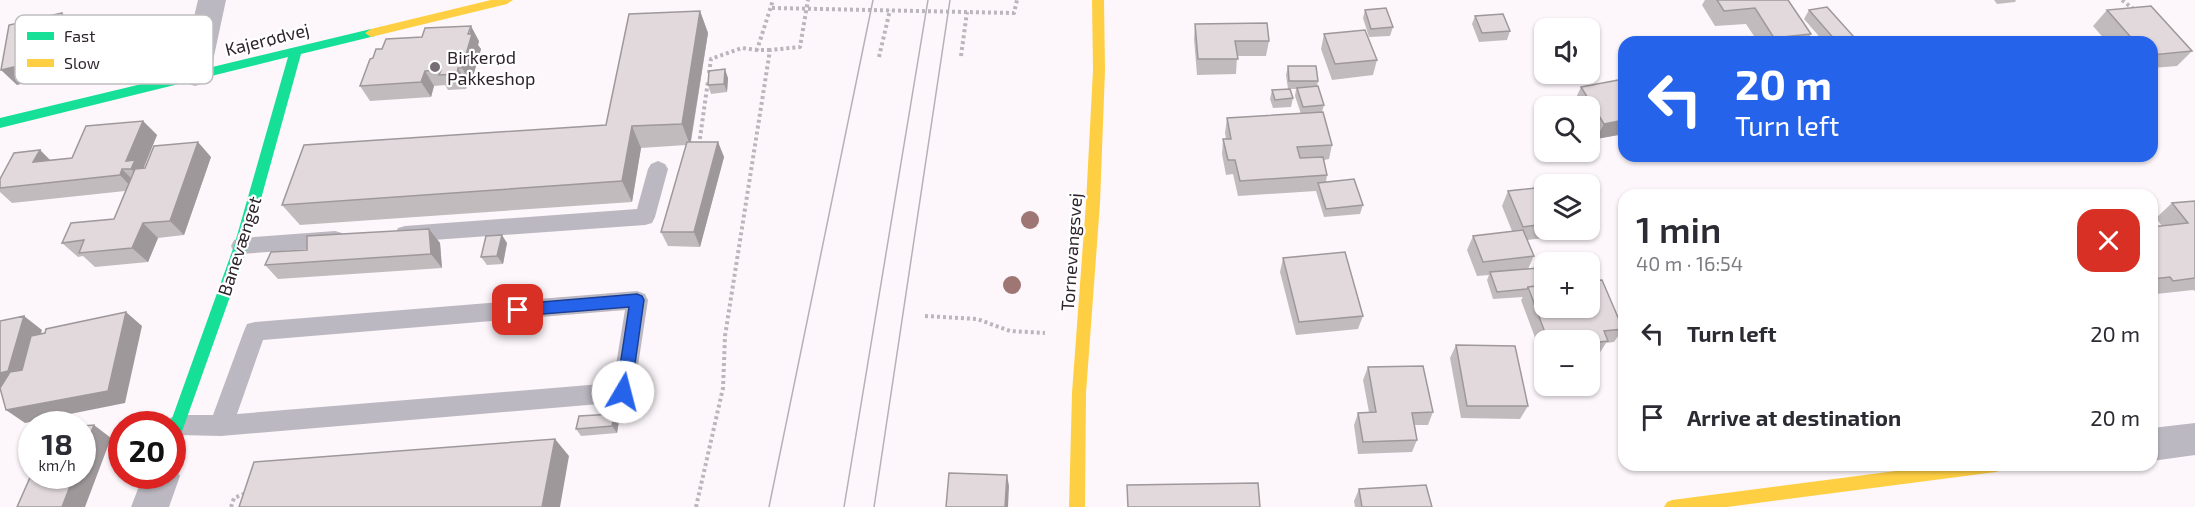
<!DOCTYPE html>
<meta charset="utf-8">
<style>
:root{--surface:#fff;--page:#f7f7f7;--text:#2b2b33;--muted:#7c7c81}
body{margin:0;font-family:"Exo 2",sans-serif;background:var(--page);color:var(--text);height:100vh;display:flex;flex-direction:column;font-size:22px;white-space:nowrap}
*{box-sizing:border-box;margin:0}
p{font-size:20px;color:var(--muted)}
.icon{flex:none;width:33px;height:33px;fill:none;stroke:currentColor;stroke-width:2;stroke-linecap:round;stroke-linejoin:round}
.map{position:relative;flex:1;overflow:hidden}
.drawer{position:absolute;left:1618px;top:189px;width:540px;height:282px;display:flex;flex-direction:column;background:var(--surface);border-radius:18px;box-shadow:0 2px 4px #0004}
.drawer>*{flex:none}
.hud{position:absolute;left:1618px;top:36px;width:540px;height:126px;border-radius:18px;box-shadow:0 2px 4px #0004;background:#2563eb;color:#fff;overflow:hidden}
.tools{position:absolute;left:1534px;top:18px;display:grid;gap:12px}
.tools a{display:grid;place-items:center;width:66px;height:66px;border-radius:12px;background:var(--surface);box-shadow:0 2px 4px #0004;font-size:30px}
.speed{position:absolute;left:18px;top:411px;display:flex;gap:12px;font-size:30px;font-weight:700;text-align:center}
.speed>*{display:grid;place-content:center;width:78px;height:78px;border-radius:50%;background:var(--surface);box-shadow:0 2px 4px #0004;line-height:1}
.speed small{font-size:15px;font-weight:400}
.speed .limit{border:9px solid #d22;background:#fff;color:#111}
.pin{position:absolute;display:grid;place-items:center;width:51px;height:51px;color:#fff;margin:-26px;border-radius:12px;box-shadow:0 3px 9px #0006}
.me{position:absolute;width:66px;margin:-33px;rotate:8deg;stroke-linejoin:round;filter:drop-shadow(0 0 4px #0008)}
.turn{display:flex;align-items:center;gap:21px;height:126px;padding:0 18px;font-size:27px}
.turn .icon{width:78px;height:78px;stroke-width:2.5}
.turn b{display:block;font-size:42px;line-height:51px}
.round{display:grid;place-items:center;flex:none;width:63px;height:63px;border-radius:18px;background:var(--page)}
.headline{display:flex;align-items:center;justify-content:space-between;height:102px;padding:0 18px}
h1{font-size:36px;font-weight:600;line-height:45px}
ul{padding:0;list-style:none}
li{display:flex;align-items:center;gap:18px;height:84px;padding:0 18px}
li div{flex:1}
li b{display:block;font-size:22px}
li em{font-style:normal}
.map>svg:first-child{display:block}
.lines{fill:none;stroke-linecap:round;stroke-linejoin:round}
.path{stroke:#bbb6bc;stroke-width:4;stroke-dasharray:3 3;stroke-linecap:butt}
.lane{fill:#bcb8c1;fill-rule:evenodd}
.street{fill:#bcb8c1;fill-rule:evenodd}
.fast{fill:#16e098;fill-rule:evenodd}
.slow{fill:#ffcf43;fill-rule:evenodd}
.tram{stroke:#b6b1b8;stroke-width:1.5}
.tree{fill:#9e7673}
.wall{fill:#c2bbbe}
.shaded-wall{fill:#9e989b}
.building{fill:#e2d9dd;stroke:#9e989b;stroke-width:1.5}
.route{fill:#2563eb;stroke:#184099;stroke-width:1.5}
.poi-dot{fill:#766e74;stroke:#fff;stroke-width:2}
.labels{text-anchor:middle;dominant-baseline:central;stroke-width:4.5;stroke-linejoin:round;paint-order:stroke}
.street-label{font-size:18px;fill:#2e252c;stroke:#fff}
.poi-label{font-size:18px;fill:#2e252c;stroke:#fff;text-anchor:start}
.key{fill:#fff;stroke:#c0bec0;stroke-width:1.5}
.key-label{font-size:16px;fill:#2e252c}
</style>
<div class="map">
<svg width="2195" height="507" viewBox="0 0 2195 507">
<rect width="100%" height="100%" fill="#fdf7fb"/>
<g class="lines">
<path class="path" d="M2122,0L2136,11
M772,8L1014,13L1017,0
M770,50H757L773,0
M961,56L967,12
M879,57L890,10
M709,73L711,59L742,48L757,50
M699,145L708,81
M925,316L977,319L1010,331L1045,333
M231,507L234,498L246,493
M696,507L723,388L725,336L770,50L800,47L808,0"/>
<path class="lane" d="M658,161L665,164L668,169L655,217L652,223L645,225L405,242L398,240L395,234L398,228L405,226L637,209L648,169L651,164Z
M335,231L342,233L345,239L342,245L335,247L241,254L234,252L231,246L234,240L241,238Z
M637,291L645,294L648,300L634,392L631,399L623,402L221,436L178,435L172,433V424H167L170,418L178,415H213L244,331L247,324L255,322ZM625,310L613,383L237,414L263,340Z"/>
<path class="street" d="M198,0H226L210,75L205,83L195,86L185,83L180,75Z
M2195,423V455L2152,461V428Z
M172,463L180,476L169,507H131L143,476H172Z"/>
<path class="fast" d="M371,29L377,33L375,36L301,54L248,246L179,440L177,445L172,447V424H170L234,246L288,57L0,128V118Z"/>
<path class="slow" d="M491,0H513L507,4L371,37L365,33L371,29Z
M1092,0H1104L1105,70L1100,203L1086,393L1085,507H1069L1072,393L1086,203L1093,70Z
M1942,465H2004L2001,470L1996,472L1727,507H1664L1667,502L1672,500Z"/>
<path class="tram" d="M769,507L873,0
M844,507L928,0
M874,507L950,0"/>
</g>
<g class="tree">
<circle cx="1030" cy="220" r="9"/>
<circle cx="1012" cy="285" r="9"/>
</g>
<path class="wall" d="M1705,0H1788L1811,34L1806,42H1758L1746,24L1715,26L1702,5Z
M1994,0H2016L2015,2L1997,4Z
M1365,10L1393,27L1390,36L1369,37L1363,18Z
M1809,10L1854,37L1850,42H1824L1804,19Z
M2107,10L2192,51L2177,66L2152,68V42H2107L2093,26Z
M700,11L708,33L691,142H718L724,157L700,247L668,246L661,232L686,145L641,148L632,202L300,225L282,205L606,125Z
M1475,16L1510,31L1507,40L1479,42L1472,24Z
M1195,24L1269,41L1266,56H1237L1236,74L1197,75L1194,39Z
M167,27L158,39L126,36L119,28Z
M1324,34L1377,60L1373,75L1332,80L1321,49Z
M479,41L478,45L481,49L471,83L467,84L466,89L448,90L445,85L434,86L431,97L370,101L360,86Z
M1288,66L1318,81L1317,86L1324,105L1322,112L1332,145L1329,159L1324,160L1327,175L1326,182L1363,205L1360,214L1324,217L1316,191L1238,196L1233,174L1226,175L1222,154L1223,139H1226L1225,133L1227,118L1301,114L1295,96L1296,89H1290L1293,98L1291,107L1273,108L1270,99L1272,90L1288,89L1286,75Z
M728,78L727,92L711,94L708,85Z
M1581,87L1624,134L1596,139L1590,128V106H1577L1574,102Z
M143,121L157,135L144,168L211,157L184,235L158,238L148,262L95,267L83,256L78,257L62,243L114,219L125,191L12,203L0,192V179L40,150L51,161L72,158Z
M1545,187V230H1572L1569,235L1527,240L1534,256L1528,269L1544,285L1590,308V262L1597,274L1593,281L1623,329L1614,342L1606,343L1599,354L1590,355V340H1545V351H1540L1521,300L1523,297L1493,299L1487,280L1489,275L1477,276L1467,250L1473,236L1512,231L1502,206L1508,191Z
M2195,201V291L2193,290L2156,294L2152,291V227L2162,226L2156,218L2172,203Z
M429,229L440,243L442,268L278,279L265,265L307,250Z
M507,243L503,264L487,265L481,257Z
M1283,258L1363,316L1358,329L1296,335L1280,272Z
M1456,345L1528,406L1520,419L1461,418L1450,358Z
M1368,367L1433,412L1428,425H1415L1417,440L1412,452L1358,454L1354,425L1358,413L1369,412L1363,380Z
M619,421L617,433L581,436L576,429Z
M1359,489L1432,507H1355L1354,501Z"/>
<path class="shaded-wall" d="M700,11L708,33L690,145L682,124Z
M62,13L76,28L70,72L17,85L1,70Z
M160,19L167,27L158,39L150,31Z
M471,26L479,41L478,45L481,49L471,83L462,68Z
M1854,37L1850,42H1835L1836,41Z
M458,68L467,84L466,89L457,74Z
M725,69L728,78L727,92L724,84Z
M425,71L434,86L431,97L421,82Z
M1624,120V134L1596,139L1604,124Z
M143,121L157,135L143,169L145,183L131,169L126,161Z
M632,126L641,148L632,202L622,181Z
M198,142L211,157L184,235L170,221Z
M718,142L724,157L700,247L694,232Z
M40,150L55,165L33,162Z
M122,169L137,184L134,190L120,175Z
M143,223L158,238L148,262L132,248Z
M429,229L440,243L442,268L431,254Z
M502,235L507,243L503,264L497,256Z
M126,312L142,326L125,403L25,423L6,410Z
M24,316L42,330L27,384L0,390V373Z
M614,414L619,421L617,433L612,426Z
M94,425L111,438L85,507H62L74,476H82V454Z
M555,439L569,456L560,507H542Z
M1007,475L1009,486L1008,507H1005Z"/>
<path class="building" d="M1717,0H1788L1811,34L1774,38L1755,8L1724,11Z
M2151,6L2192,51L2152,55V42H2135L2107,10Z
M1827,7L1854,37L1836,41L1809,10Z
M1386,8L1393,27L1371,29L1365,10Z
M700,11L682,124L632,126L622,181L282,205L304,145L606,125L629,14Z
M62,13L56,57L1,70L9,25Z
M1503,14L1510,31L1482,33L1475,16Z
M1267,23L1269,41H1235L1238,59H1198L1195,24Z
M471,26L468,34H472L462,68H458L457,74L439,75L441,70L425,71L421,82L360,86L370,59L373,58L376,49H382L386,39L422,37L425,28Z
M1365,30L1377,60L1335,64L1324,34Z
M1288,66H1316L1318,81H1289Z
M725,69L724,84L708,85L709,71Z
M1624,79V120L1604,124L1581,87Z
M1318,86L1324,105L1303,107L1297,88Z
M1290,89L1293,98L1275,100L1272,90Z
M1323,112L1332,145L1297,147L1300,158L1323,157L1327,175L1240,181L1235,160H1228L1223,139H1231L1227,118Z
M143,121L126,161L135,160L131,169H122L120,175L0,188V179L14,153L40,150L33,162L72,158L86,126Z
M198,142L170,221L143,223L132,248L79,253L84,240L62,243L71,223L114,219L135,169L145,168L154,146Z
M687,142H718L694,232H661Z
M1354,179L1363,205L1326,209L1318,183Z
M1545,187V224L1523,227L1508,191Z
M2195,201V278L2173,281L2170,277L2152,279V227L2188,223L2172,203Z
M429,229L431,254L265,265L271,252L307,250V236Z
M1523,230L1534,256L1483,262L1473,236Z
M502,235L497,256L481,257L486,236Z
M1345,252L1363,316L1299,322L1283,258Z
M1592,261L1597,274L1590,275V262H1582Z
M1538,268L1544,285L1528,287L1527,289L1497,292L1490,272Z
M1602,280L1623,329L1604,331L1608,341L1590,343V340H1588L1585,334L1547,338L1528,287L1545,285V308H1590V281Z
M126,312L108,391L6,410L0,388L10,372L22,370L31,336L45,333L46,329Z
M24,316L8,371L0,373V321Z
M1456,345L1515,346L1528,406H1467Z
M1423,366L1433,412L1412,413L1417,440L1363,442L1358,413L1376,412L1368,367Z
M614,414L612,426L576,429L579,416Z
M94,425L82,454V426Z
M555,439L542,507H239L254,462Z
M32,473V476H74L62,507H17Z
M949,473L1007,475L1005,507H946Z
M1258,483L1260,507H1128L1127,485Z
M1426,485L1432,507H1362L1359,489Z"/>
<path class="route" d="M637,294L642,296L644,300L631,392L629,397L623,399L618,397L616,392L629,307L518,316L513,314L511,310L513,306L518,304Z"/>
<circle class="poi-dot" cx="435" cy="67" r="6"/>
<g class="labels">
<g class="street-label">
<text transform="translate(267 39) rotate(-14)">Kajerødvej</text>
<text transform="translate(239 246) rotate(-72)">Banevænget</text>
<text transform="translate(1071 252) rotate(-86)">Tornevangsvej</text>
</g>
<g class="poi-label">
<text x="447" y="57">Birkerød<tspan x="447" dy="21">Pakkeshop</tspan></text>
</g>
</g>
<rect x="15" y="15" width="198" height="69" rx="9" class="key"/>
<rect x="27" y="32" width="27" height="8" fill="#16e098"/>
<rect x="27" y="59" width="27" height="8" fill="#ffcf43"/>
<g class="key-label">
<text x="64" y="42">Fast</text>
<text x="64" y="69">Slow</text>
</g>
</svg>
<div class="tools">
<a><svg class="icon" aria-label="sound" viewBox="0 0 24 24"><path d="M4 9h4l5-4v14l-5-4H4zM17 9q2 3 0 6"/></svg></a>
<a><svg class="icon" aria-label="search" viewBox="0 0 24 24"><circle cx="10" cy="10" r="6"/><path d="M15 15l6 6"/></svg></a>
<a><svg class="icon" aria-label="layers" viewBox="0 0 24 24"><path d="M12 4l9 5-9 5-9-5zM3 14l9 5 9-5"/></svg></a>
<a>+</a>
<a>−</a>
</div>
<div class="speed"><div>18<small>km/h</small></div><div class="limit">20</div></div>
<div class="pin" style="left:518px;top:310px;background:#d93025"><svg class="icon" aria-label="arrive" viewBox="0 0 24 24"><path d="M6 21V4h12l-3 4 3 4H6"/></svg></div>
<svg class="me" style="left:623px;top:392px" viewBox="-20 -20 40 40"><circle r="19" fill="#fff"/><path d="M0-13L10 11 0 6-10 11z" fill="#2563eb"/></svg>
<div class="hud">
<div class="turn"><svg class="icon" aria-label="left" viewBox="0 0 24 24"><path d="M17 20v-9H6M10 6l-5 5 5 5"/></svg><div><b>20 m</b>Turn left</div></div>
</div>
<section class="drawer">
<div class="headline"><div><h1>1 min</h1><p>40 m · 16:54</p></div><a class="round" style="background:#d93025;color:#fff"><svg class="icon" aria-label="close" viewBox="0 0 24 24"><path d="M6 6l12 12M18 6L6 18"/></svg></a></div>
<ul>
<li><svg class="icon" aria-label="left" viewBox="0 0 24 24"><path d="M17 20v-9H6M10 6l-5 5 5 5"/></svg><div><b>Turn left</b></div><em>20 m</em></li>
<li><svg class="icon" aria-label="arrive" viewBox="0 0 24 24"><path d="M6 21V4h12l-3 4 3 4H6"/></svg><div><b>Arrive at destination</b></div><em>20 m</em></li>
</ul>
</section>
</div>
